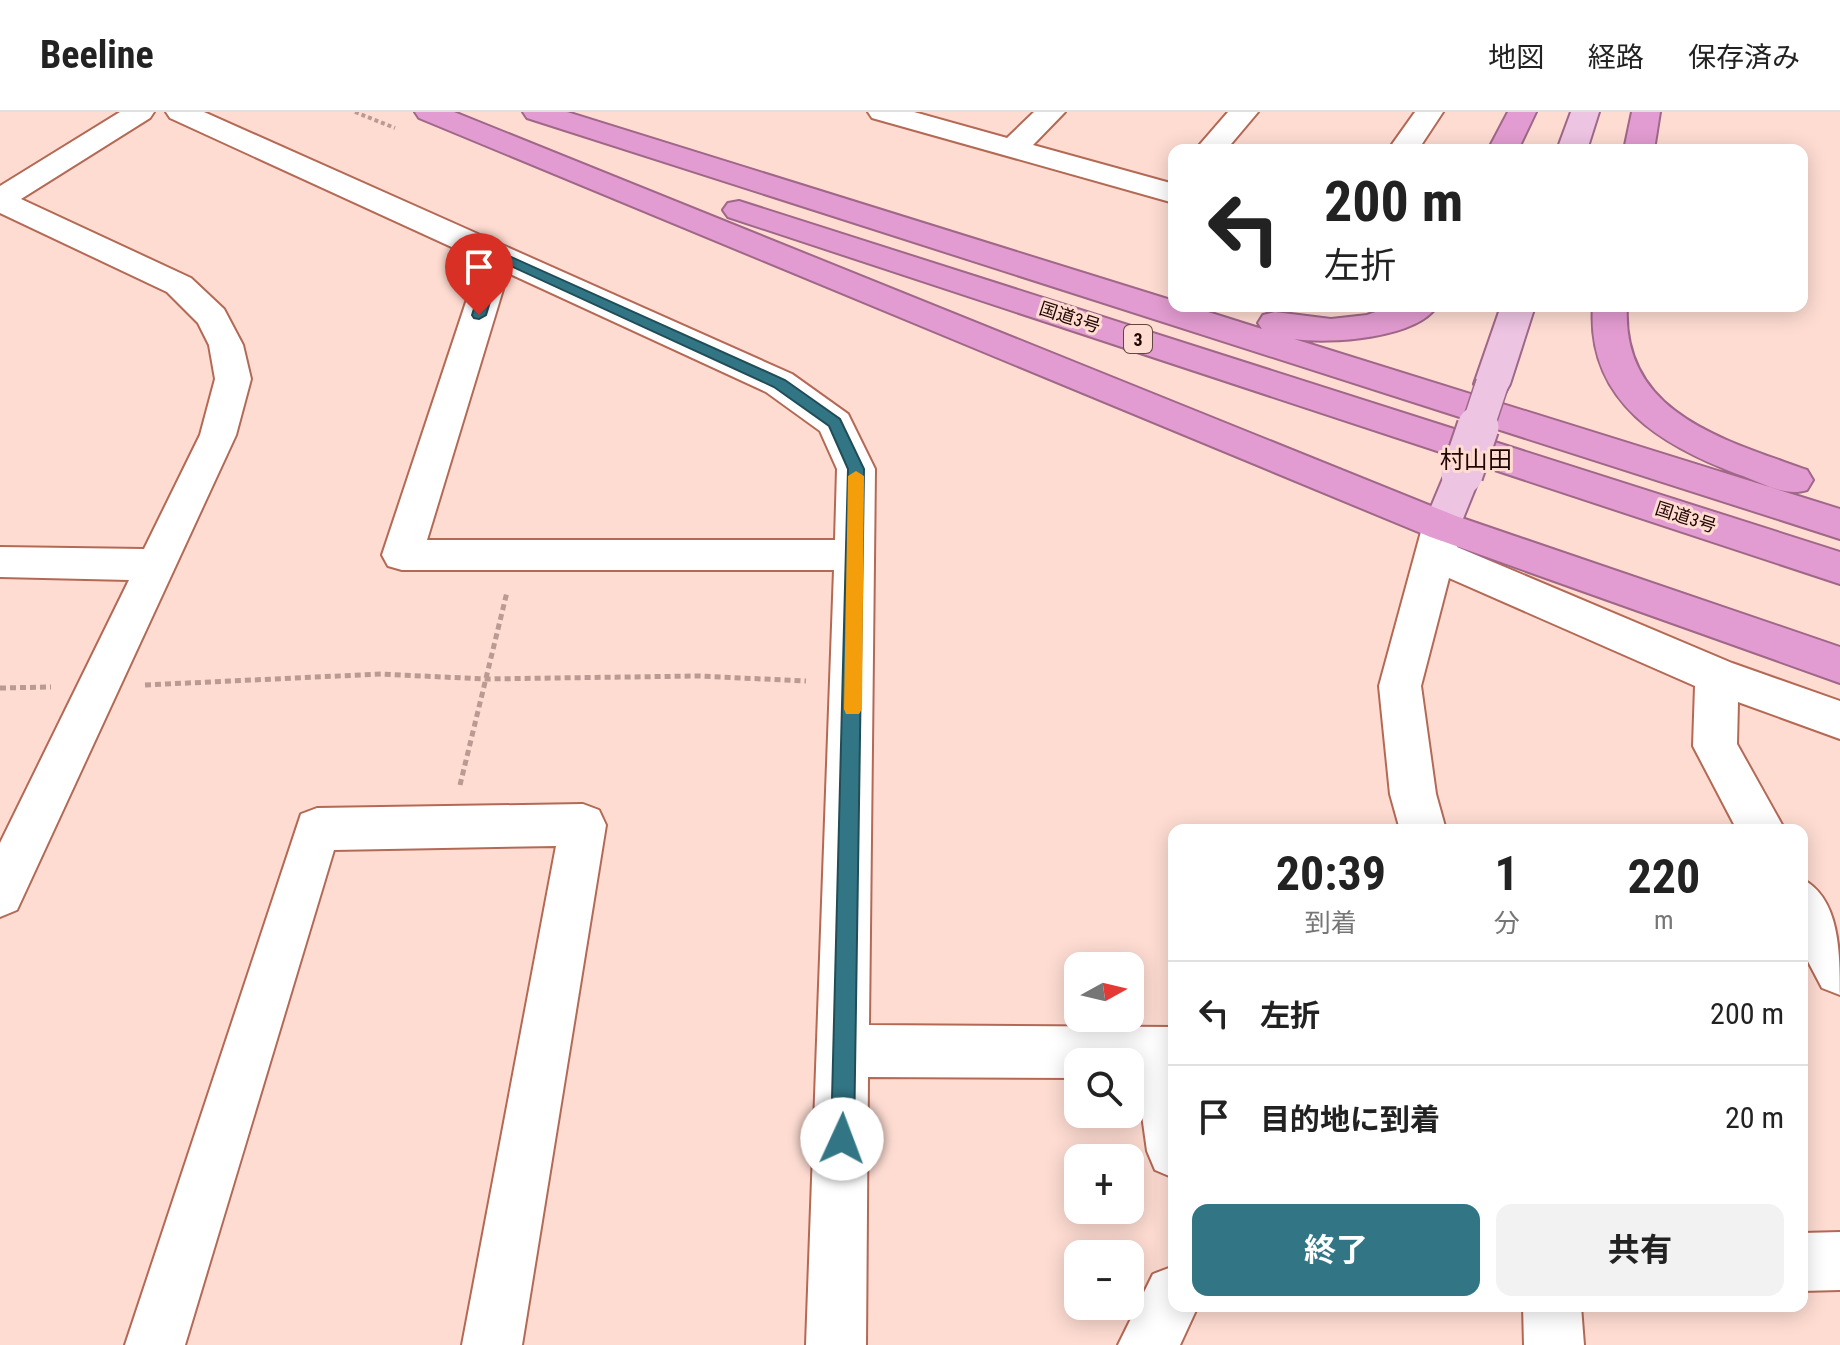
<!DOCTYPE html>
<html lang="ja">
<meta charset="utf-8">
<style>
:root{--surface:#fff;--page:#f2f2f2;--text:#222;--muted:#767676;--line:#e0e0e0;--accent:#327686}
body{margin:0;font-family:"Roboto Condensed","Noto Sans JP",sans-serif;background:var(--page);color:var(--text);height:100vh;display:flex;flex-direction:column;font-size:30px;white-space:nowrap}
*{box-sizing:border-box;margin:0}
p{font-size:26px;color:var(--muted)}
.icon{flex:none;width:44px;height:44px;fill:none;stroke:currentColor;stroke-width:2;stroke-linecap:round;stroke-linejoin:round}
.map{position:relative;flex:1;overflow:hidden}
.drawer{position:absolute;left:1168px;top:712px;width:640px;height:488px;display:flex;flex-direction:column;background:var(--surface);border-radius:16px;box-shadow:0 4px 20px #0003}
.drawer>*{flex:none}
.top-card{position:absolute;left:1168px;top:32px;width:640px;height:168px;border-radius:16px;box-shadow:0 4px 20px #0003;background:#fff;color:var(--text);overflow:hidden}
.needle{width:52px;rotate:82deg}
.controls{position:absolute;left:1064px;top:840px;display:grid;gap:16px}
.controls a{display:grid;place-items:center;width:80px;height:80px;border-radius:16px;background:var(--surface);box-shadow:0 4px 20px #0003;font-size:40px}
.pin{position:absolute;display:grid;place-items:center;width:68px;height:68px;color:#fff;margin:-82px -34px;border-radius:50% 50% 50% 0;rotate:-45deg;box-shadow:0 0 8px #0007}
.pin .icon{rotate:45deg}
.me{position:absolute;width:88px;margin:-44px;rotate:2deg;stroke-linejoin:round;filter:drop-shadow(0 0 6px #0008)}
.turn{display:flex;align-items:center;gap:28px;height:168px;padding:0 24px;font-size:36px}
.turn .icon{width:104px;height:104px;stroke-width:2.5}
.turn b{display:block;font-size:56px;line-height:68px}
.eta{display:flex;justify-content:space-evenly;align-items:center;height:136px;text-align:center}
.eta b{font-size:48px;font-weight:700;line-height:56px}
.action{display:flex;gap:16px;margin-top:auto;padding:16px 24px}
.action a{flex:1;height:92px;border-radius:16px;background:var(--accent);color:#fff;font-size:32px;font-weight:700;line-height:92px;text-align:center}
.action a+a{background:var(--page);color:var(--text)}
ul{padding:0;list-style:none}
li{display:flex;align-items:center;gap:24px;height:104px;padding:0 24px;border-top:2px solid var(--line)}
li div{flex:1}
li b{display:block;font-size:30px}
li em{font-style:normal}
header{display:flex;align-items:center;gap:48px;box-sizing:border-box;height:112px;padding:0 40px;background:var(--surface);border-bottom:2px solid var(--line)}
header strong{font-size:38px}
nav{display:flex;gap:44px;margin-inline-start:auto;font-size:28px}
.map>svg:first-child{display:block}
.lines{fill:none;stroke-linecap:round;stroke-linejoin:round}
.minor-casing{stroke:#b46955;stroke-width:4}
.major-casing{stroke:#9f6788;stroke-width:4}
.highway-casing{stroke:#9f6788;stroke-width:4}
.path-far1{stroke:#ba9a92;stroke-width:4;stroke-dasharray:4 3;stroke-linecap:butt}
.path{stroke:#ba9a92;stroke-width:5;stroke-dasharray:6 4;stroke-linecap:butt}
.minor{fill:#fff;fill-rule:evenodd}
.major{fill:#eec4e3;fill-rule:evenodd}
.highway{fill:#e39cd1;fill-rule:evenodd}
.major-bridge-far1-casing{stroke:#9f6788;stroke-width:35;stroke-linecap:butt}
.major-bridge-casing{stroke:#9f6788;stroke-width:45;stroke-linecap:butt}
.major-bridge-far1{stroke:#eec4e3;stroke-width:32}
.major-bridge{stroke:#eec4e3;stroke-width:41}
.route{fill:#327686;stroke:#204d57;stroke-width:2}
.slow{fill:#f59e0b}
.labels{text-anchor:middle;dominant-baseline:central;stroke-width:6;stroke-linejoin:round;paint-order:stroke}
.far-street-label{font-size:18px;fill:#210501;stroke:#fedcd2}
.shield{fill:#fedcd2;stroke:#634640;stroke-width:2}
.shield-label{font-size:18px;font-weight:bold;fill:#210501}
.quarter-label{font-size:24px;fill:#210501;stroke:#fedcd2}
</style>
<header>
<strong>Beeline</strong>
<nav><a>地図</a><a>経路</a><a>保存済み</a></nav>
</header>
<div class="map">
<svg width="1840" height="1233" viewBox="0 0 1840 1233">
<rect width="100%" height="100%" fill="#fedcd2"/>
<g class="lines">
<g class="minor-casing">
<path id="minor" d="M120,0H154L150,6L21,87L191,166L224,197L243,233L251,267L236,323L17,798L0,805V731L129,468L0,465V435L144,437L200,323L215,267L209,233L198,211L167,180L0,101V74Z
M166,0H204L792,262L848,302L875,357L869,913L1174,915V1066L1155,1058L1147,1039L1137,967H1130V950H1078V966L868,965L866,1233H806L834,458H402L388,454L382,443L480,148L170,6ZM508,161L766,280L820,319L837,357L835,428H427Z
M868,0H914L1007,26L1034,0H1065L1033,33L1174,72V91L872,6Z
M1228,0H1258L1226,38H1195Z
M1415,0H1443L1418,38H1388Z
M1442,401L1456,406L1462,416L1457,435L1732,551L1840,589V627L1738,590L1737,632L1785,718H1737L1693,634L1695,574L1449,466L1421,574L1436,682L1446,718H1400L1390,682L1379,574L1422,416L1428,406Z
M583,692L599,698L606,713L522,1233H462L556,734L334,738L185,1233H125L301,702L317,696Z
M1802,767C1840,786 1840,841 1840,883L1822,876L1802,838Z
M1840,1120V1178L1802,1179V1121Z
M1174,1154V1194H1198L1180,1233H1118L1153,1162Z
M1523,1194H1581L1584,1233H1524Z"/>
</g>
<g class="major-casing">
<path id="major" d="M1571,0H1599L1587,38H1557Z
M1501,194H1535L1510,272L1505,281L1492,284L1479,281L1474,272Z
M1462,348L1475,352L1481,362L1456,424L1442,429L1428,424L1423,414L1449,352Z"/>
</g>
<g class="highway-casing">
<path id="highway" d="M415,0H454L1456,404L1840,535V571L1428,424L419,6Z
M523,0H567L1174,189V194H1189L1262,217L1258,211L1263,203L1275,200L1331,207L1367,203L1392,194H1437C1416,227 1329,232 1294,227L1840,397V427L527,6Z
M1508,0H1536L1518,38H1488Z
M1632,0H1660L1654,38H1624Z
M739,89L1840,440V472L728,105L723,98L728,91Z
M1593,194H1627C1621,302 1725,328 1807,358L1813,368L1807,378C1786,385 1764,372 1743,364C1664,335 1586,291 1593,194Z"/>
</g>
<path class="path-far1" d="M355,0L395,16"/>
<path class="path" d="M145,573L381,562L484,567L698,564L806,569
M0,576L51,575
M460,673L507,480"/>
<use href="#minor" class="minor"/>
<use href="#major" class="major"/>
<use href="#highway" class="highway"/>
<g class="major-bridge-far1-casing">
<path id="major-bridge-far1" d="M1477,317L1492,272"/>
</g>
<g class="major-bridge-casing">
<path id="major-bridge" d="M1462,362L1478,315"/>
</g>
<use href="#major-bridge-far1" class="major-bridge-far1"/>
<use href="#major-bridge" class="major-bridge"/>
</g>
<path class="route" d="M498,139L785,268L840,307L864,357L854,1027L850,1035L842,1038L834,1035L831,1027L848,357L829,314L774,275L502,150L486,203L479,207L474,206L472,203L491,143Z"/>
<path class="slow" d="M856,359L864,364L862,597L859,602H846L844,597L848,364Z"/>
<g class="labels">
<g class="far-street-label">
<text transform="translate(1070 205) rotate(18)">国道3号</text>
<text transform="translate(1686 405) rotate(18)">国道3号</text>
</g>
<rect class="shield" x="1124" y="213" width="28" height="28" rx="6"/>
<g class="shield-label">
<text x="1138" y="227">3</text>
</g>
<g class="quarter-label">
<text x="1476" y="348">村山田</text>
</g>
</g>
</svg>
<div class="controls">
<a><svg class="needle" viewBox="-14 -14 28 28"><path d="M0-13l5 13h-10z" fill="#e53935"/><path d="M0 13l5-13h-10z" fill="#767676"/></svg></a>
<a><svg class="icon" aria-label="search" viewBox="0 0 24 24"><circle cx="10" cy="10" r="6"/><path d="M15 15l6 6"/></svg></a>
<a>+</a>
<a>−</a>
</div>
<div class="pin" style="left:479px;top:203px;background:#d93025"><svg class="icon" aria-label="arrive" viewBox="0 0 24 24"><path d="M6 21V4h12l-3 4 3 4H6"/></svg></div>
<svg class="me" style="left:842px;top:1027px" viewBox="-20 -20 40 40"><circle r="19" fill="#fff"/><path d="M0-13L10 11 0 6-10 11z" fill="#327686"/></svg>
<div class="top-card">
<div class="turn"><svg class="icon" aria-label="left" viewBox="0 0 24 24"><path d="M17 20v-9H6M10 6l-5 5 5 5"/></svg><div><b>200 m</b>左折</div></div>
</div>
<section class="drawer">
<div class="eta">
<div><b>20:39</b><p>到着</p></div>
<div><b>1</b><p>分</p></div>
<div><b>220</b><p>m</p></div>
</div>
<ul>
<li><svg class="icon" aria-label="left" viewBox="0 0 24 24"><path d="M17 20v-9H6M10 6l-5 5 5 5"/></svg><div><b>左折</b></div><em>200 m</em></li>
<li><svg class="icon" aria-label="arrive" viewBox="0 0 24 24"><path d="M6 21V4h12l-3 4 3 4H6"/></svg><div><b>目的地に到着</b></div><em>20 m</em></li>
</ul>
<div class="action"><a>終了</a><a>共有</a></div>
</section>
</div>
